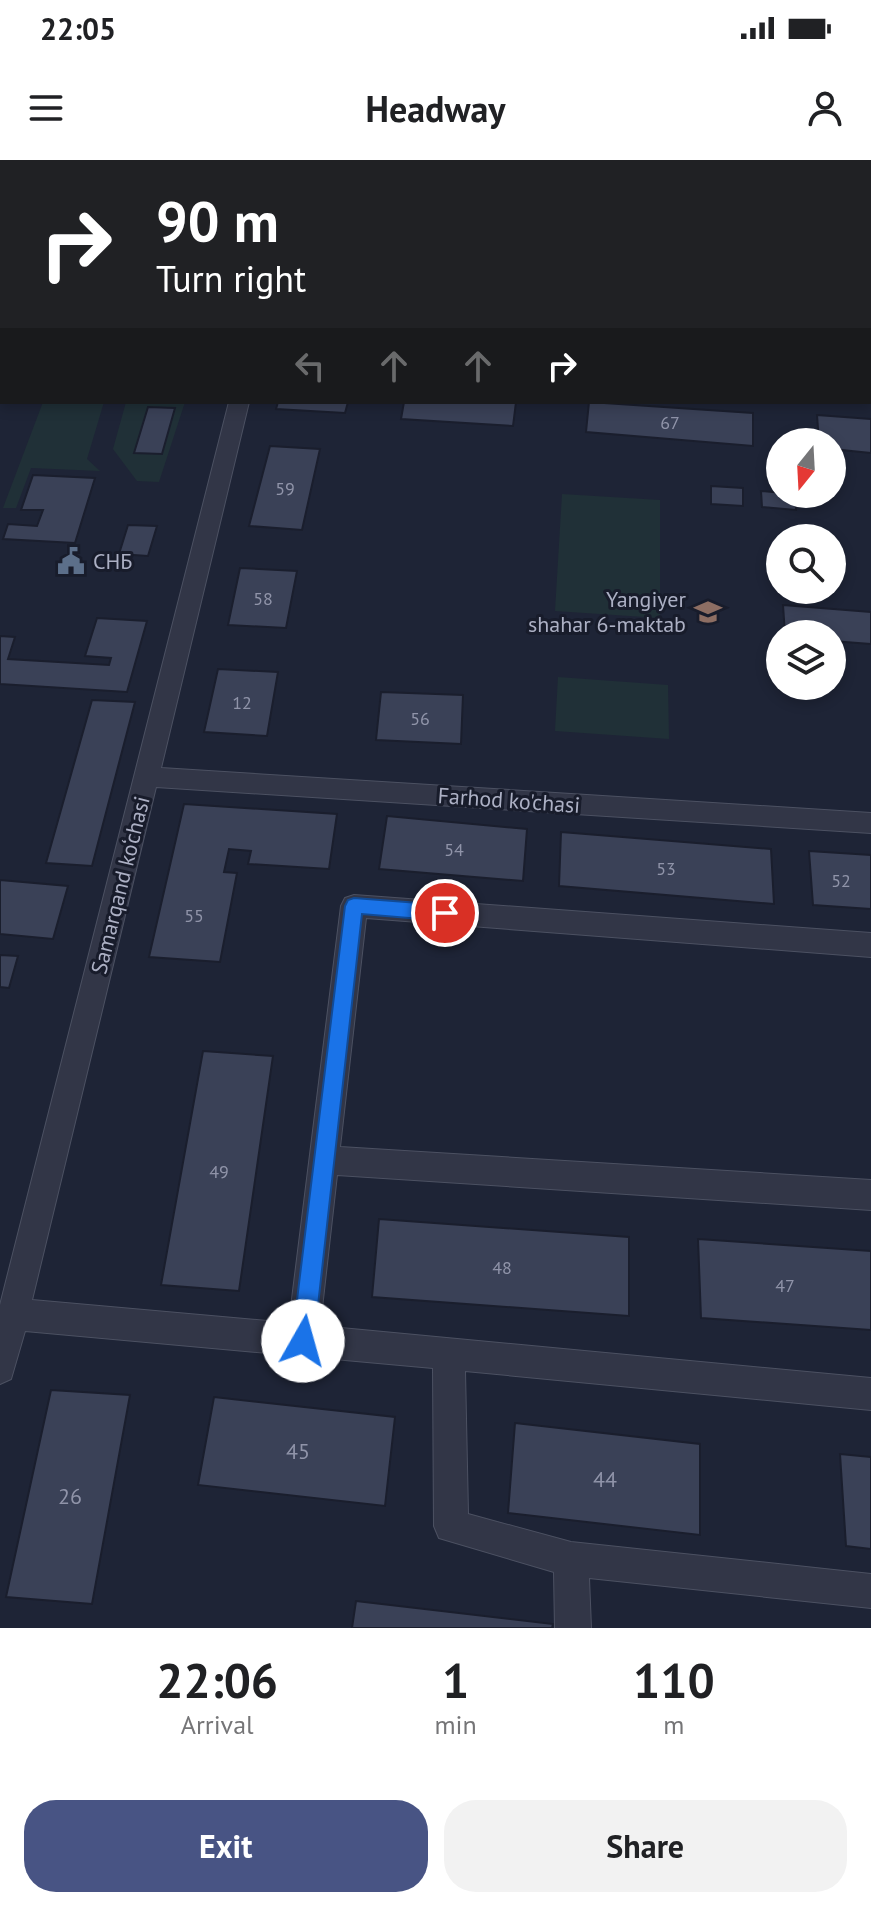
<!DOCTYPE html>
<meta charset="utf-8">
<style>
:root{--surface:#fff;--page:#f2f2f2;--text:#202124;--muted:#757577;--accent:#485484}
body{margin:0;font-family:"PT Sans",sans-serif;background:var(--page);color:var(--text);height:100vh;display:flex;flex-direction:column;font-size:30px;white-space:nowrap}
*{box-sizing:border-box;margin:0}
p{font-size:26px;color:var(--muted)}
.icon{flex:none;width:44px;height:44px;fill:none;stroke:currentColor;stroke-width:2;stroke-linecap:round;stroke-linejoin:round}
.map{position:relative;height:1468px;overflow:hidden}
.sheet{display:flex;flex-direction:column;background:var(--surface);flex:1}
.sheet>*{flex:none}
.guide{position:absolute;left:0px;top:0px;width:872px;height:244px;box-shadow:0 4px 12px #0003;background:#202124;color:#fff;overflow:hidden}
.needle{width:52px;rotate:198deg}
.fabs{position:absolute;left:766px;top:268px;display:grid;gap:16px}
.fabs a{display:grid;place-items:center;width:80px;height:80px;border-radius:50%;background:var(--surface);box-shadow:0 4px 12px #0003;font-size:40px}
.pin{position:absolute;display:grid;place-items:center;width:68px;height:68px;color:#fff;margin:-34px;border:4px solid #fff;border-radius:50%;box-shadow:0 2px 8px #0007}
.me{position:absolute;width:88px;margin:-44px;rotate:7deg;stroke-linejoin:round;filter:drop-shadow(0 0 6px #0008)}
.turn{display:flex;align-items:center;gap:28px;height:168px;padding:0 24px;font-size:36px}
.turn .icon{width:104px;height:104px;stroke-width:2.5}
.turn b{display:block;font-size:56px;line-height:68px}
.lanes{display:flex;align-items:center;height:76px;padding:0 24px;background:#0003;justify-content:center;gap:40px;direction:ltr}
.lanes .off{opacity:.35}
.eta{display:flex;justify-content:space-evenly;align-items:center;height:136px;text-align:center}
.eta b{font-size:48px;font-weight:800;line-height:56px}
.cta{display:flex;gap:16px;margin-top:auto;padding:16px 24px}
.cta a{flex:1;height:92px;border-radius:32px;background:var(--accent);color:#fff;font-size:32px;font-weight:800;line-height:92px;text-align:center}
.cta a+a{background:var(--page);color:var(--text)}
.status{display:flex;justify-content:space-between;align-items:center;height:56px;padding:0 40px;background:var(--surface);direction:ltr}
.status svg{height:22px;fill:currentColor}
header{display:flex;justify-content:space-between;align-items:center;height:104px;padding:0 24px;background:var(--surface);font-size:36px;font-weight:800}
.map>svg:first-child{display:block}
.green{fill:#203037}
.water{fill:#2e375a}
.building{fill:#3a4157;stroke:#1a1e2d;stroke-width:2}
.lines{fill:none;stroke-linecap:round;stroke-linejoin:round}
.street-casing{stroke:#4c5162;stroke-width:2}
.secondary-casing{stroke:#4c5162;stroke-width:2}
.highway-casing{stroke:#3a3e4e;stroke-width:2}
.street{fill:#323647;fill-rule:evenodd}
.secondary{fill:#40445a;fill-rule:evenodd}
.highway{fill:#6d674f;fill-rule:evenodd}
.route{fill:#1a73e8;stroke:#114b97;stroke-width:2}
.labels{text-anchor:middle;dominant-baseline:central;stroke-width:6;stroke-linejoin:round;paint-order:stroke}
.number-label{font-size:18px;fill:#9094a9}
.poi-label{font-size:22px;fill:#acb0c4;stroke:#181c2b;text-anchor:start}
.street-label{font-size:22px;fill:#acb0c4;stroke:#181c2b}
.near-number-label{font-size:22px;fill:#9094a9}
</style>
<div class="status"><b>22:05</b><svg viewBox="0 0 49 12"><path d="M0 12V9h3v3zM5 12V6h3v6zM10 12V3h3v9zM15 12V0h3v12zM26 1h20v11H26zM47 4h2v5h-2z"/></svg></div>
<header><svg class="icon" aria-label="menu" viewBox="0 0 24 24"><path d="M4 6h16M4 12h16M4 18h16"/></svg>Headway<svg class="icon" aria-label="person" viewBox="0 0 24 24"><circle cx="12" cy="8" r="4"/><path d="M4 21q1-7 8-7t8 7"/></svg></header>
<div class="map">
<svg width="871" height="1468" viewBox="0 0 871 1468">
<rect width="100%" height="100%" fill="#1e2436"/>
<path class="green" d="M43,242H104L87,299L100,311L31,308L16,348H3Z
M126,242H185L159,322L137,321L113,289Z
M562,334L660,340V458L555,451Z
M558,517L668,525L669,579L555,571Z"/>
<path class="water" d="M0,0H871V67L870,2H2V10Z"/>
<path class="building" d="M278,242H348L345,253L276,249Z
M404,242H516L513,266L401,259Z
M589,242L753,253V286L586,272Z
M148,247L175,248L162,294L134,293Z
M817,255L871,259V293L832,289V282H819Z
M270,286L320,289L302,370L249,366Z
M33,315L95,318L75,383L3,379L8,364L37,366L43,350H21Z
M711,326L743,328V346L711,344Z
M761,331L795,334L796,350L762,347Z
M128,365L157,366L148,396L119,394Z
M240,408L297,411L286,468L228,465Z
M783,445L871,452V484L832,481V474H785Z
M97,458L147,461L127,532L0,524V476L15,477L8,499L109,505L111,498L85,496Z
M218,509L278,512L267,576L204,572Z
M381,532L463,535L461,584L376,580Z
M92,540L135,542L92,706L46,703Z
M184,644L337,654L329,709L248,704L251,691L229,689L224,712L237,713L220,802L149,797Z
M387,656L527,669L523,721L379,709Z
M561,672L771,689L774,744L559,726Z
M809,691L871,695V749L813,745Z
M0,720L68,726L53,779L0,774Z
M0,795L18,796L9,828L0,827Z
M203,891L273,896L239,1131L161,1125Z
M379,1059L629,1077V1156L372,1137Z
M698,1079L871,1091V1170L701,1158Z
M51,1230L130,1235L92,1444L6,1437Z
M214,1237L395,1257L385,1346L198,1325Z
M515,1263L700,1284V1375L508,1353Z
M840,1294L871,1297V1389L846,1386Z
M356,1441L553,1464L552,1468H352Z"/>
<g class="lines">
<g class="street-casing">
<path id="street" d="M229,242H249L161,608L871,653V673L156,627L32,1140L289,1163L341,746L345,738L354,735L871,773V797L366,758L340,987L871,1020V1050L337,1015L320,1166L871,1218V1250L465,1211L468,1354L571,1382L871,1414V1448L589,1418L591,1468H555L554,1412L439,1378L434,1366L433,1208L25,1171L11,1219L0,1224V1145Z"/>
</g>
<g class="secondary-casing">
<path id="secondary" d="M0,171H2V187H0Z
M870,223H871V241H870Z"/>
</g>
<g class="highway-casing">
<path id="highway" d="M4,0H32V2H4Z
M2,25V46L0,47V26Z
M0,98H2L0,121Z"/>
</g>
<use href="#street" class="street"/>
<use href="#secondary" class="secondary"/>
<use href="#highway" class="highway"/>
</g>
<path class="route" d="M354,738L445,745L452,747L454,753L452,758L445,761L362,754L314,1181L311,1188L303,1192L295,1188L292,1181L345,746L348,740Z"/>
<defs>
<g id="civic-bare" transform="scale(2.16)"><path d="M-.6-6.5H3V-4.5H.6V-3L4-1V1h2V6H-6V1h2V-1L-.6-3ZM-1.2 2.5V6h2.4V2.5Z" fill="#5c6f8a" stroke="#181c2b" stroke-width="2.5" paint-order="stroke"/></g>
<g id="school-bare" transform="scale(2.16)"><path d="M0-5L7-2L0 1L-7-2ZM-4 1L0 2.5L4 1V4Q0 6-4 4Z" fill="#8d6e63" stroke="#181c2b" stroke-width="2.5" paint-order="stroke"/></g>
</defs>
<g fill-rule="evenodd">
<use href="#civic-bare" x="71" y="401"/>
<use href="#school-bare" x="708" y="452"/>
</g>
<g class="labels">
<g class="number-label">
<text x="670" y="262">67</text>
<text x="285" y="328">59</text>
<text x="263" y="438">58</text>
<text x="242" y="542">12</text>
<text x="420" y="558">56</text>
<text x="454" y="689">54</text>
<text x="666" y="708">53</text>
<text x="841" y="720">52</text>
<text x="194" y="755">55</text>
<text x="219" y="1011">49</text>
<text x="502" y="1107">48</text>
<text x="785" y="1125">47</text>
</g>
<g class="poi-label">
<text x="93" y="401">СНБ</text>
<text x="686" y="439" text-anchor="end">Yangiyer<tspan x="686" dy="25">shahar 6-maktab</tspan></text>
</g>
<g class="street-label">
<text transform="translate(509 640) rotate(4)">Farhod ko'chasi</text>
<text transform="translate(120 725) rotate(-76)">Samarqand ko‘chasi</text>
</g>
<g class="near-number-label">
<text x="298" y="1291">45</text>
<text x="605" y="1319">44</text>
<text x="70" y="1336">26</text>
</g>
</g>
</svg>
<div class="fabs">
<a><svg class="needle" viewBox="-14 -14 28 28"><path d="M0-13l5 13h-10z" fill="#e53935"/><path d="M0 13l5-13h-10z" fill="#757577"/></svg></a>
<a><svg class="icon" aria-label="search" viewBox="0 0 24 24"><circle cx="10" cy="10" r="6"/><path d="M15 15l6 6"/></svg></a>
<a><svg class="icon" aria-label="layers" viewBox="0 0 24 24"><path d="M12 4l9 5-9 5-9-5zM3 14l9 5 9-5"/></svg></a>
</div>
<div class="pin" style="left:445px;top:753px;background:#d93025"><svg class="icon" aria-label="arrive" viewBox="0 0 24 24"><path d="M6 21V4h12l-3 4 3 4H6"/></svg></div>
<svg class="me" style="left:303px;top:1181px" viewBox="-20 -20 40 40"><circle r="19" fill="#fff"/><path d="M0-13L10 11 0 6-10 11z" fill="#1a73e8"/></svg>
<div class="guide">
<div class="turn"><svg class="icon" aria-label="right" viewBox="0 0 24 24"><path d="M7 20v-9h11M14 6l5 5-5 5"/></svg><div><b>90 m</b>Turn right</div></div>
<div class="lanes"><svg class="icon off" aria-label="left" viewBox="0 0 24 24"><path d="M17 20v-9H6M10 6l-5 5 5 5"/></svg><svg class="icon off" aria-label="ahead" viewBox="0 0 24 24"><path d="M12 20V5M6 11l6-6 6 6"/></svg><svg class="icon off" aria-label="ahead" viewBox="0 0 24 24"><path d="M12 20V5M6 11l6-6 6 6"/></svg><svg class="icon" aria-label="right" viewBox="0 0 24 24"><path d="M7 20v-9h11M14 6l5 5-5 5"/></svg></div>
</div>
</div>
<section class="sheet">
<div class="eta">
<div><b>22:06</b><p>Arrival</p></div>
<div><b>1</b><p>min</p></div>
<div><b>110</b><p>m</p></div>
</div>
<div class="cta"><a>Exit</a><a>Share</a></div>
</section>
